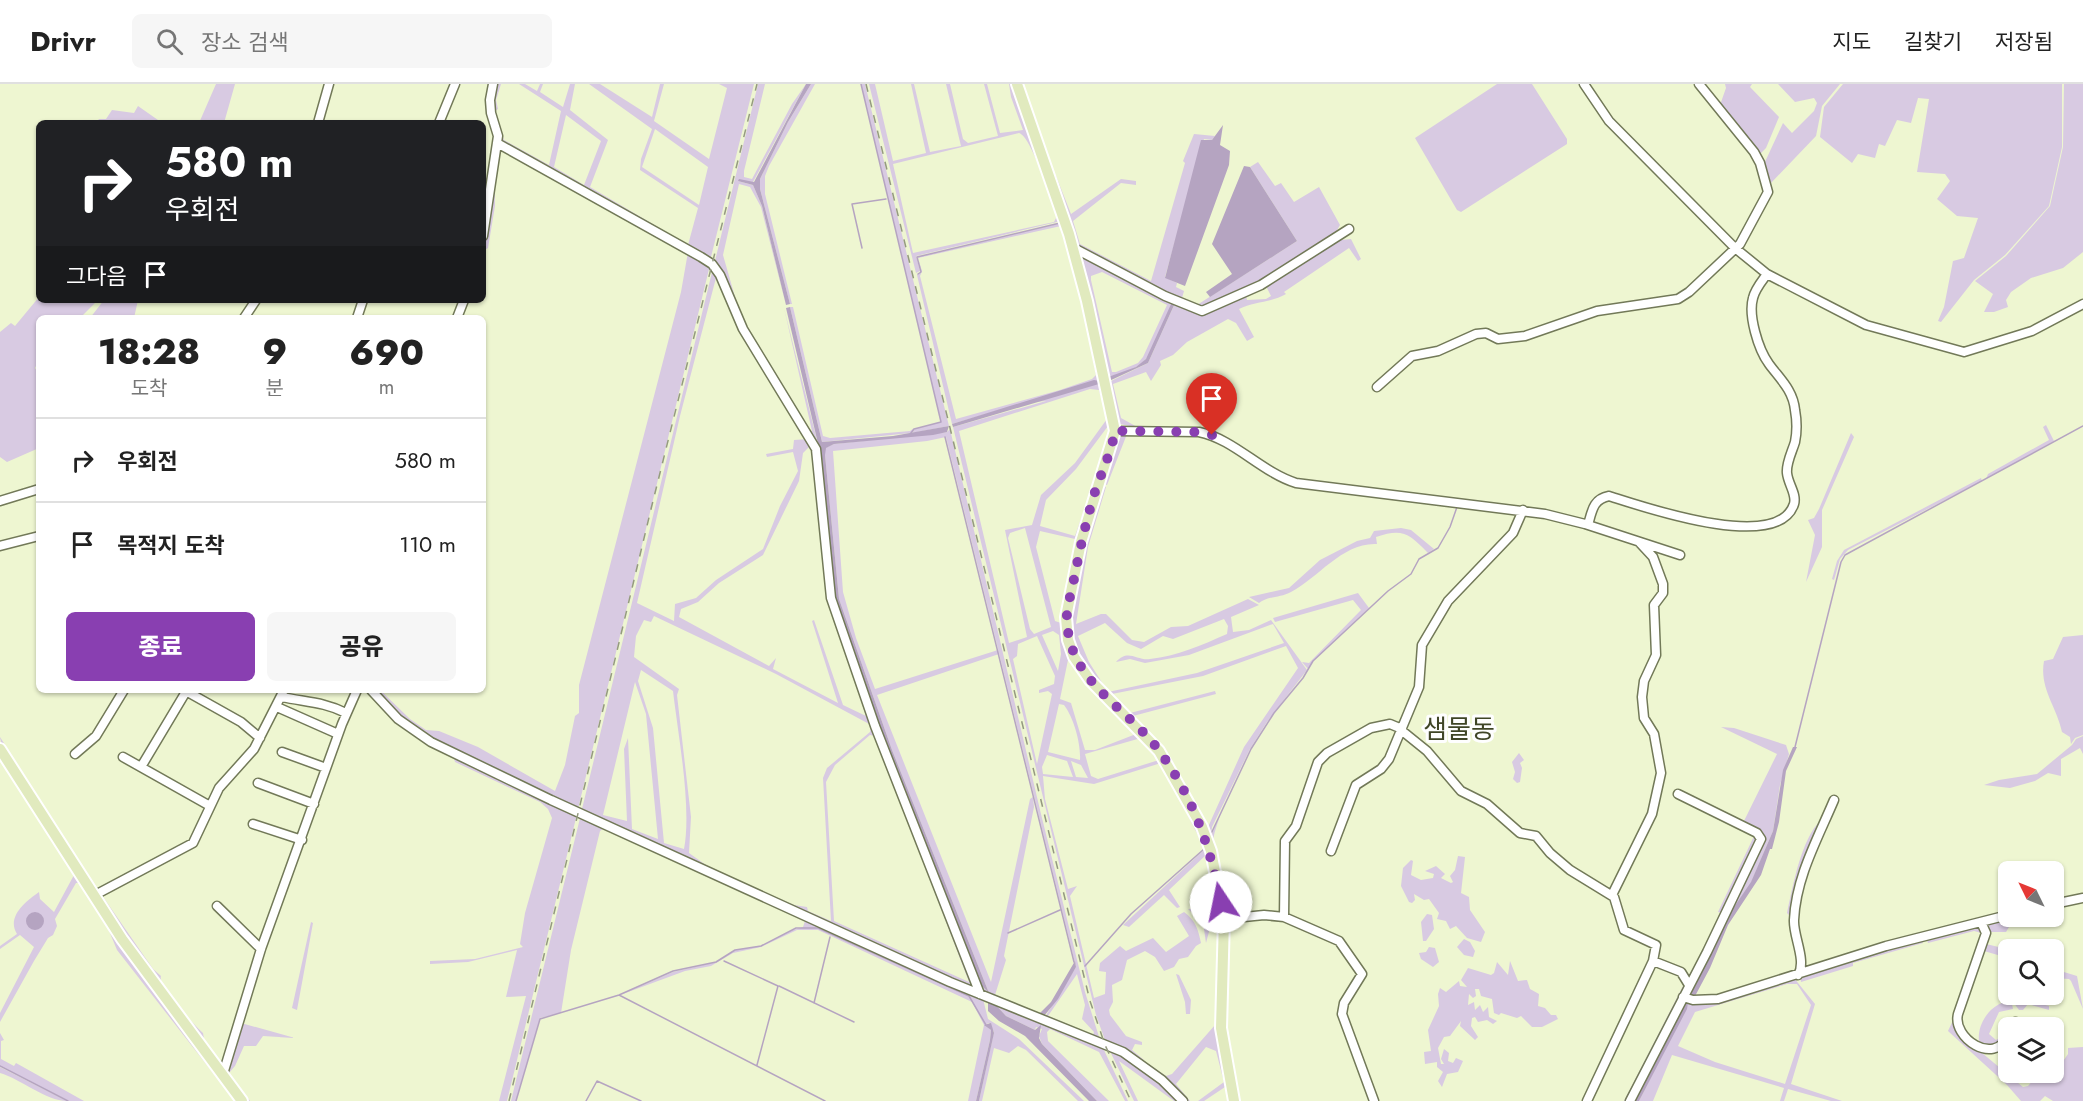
<!DOCTYPE html>
<html lang="ko">
<meta charset="utf-8">
<style>
:root{--surface:#fff;--page:#f6f6f6;--text:#222;--muted:#767676;--line:#e0e0e0;--accent:#893fb1}
body{margin:0;font-family:Jost,"Noto Sans KR",sans-serif;background:var(--page);color:var(--text);height:100vh;display:flex;flex-direction:column;font-size:22px;white-space:nowrap}
*{box-sizing:border-box;margin:0}
p{font-size:20px;color:var(--muted)}
.icon{flex:none;width:33px;height:33px;fill:none;stroke:currentColor;stroke-width:2;stroke-linecap:round;stroke-linejoin:round}
.map{position:relative;flex:1;overflow:hidden}
.sheet{position:absolute;left:36px;top:231px;width:450px;height:378px;display:flex;flex-direction:column;background:var(--surface);border-radius:9px;box-shadow:0 2px 4px #0004}
.sheet>*{flex:none}
.hud{position:absolute;left:36px;top:36px;width:450px;height:183px;border-radius:9px;box-shadow:0 2px 4px #0004;background:#202124;color:#fff;overflow:hidden}
.needle{width:39px;rotate:313deg}
.fabs{position:absolute;left:1998px;top:777px;display:grid;gap:12px}
.fabs a{display:grid;place-items:center;width:66px;height:66px;border-radius:9px;background:var(--surface);box-shadow:0 2px 4px #0004;font-size:30px}
.pin{position:absolute;display:grid;place-items:center;width:51px;height:51px;color:#fff;margin:-62px -26px;border-radius:50% 50% 50% 0;rotate:-45deg;box-shadow:0 0 6px #0007}
.pin .icon{rotate:45deg}
.me{position:absolute;width:66px;margin:-33px;rotate:349deg;stroke-linejoin:round;filter:drop-shadow(0 0 4px #0008)}
.turn{display:flex;align-items:center;gap:21px;height:126px;padding:0 30px;font-size:27px}
.turn .icon{width:78px;height:78px;stroke-width:2.5}
.turn b{display:block;font-size:42px;line-height:51px}
.then{display:flex;align-items:center;height:57px;padding:0 30px;background:#0003;gap:12px;font-size:22px}
.eta{display:flex;justify-content:space-evenly;align-items:center;height:102px;text-align:center}
.eta b{font-size:36px;font-weight:800;line-height:42px}
.action{display:flex;gap:12px;margin-top:auto;padding:12px 30px}
.action a{flex:1;height:69px;border-radius:9px;background:var(--accent);color:#fff;font-size:24px;font-weight:800;line-height:69px;text-align:center}
.action a+a{background:var(--page);color:var(--text)}
ul{padding:0;list-style:none}
li{display:flex;align-items:center;gap:18px;height:84px;padding:0 30px;border-top:2px solid var(--line)}
li div{flex:1}
li b{display:block;font-size:22px}
li em{font-style:normal}
header{display:flex;align-items:center;gap:36px;box-sizing:border-box;height:84px;padding:0 30px;background:var(--surface);border-bottom:2px solid var(--line)}
header strong{font-size:28px}
nav{display:flex;gap:33px;margin-inline-start:auto;font-size:21px}
.search{width:420px;height:54px;background:var(--page);display:flex;align-items:center;gap:15px;box-sizing:border-box;padding:0 21px;border-radius:9px;color:var(--muted);font-size:22px}
.map>svg:first-child{display:block}
.green{fill:#d8cae2;fill-rule:evenodd}
.water{fill:#b5a4c1}
.lines{fill:none;stroke-linecap:round;stroke-linejoin:round}
.stream{stroke:#b5a4c1;stroke-width:1.5}
.minor-casing{stroke:#727958;stroke-width:11}
.major-casing{stroke:#fff;stroke-width:14}
.minor{stroke:#fff;stroke-width:8}
.major{stroke:#e1eabe;stroke-width:10}
.rail{stroke:#949a7f;stroke-width:1.5;stroke-dasharray:8 8;stroke-linecap:butt}
.route{stroke:#893fb1;stroke-width:10;stroke-dasharray:0 18}
.labels{text-anchor:middle;dominant-baseline:central;stroke-width:6;stroke-linejoin:round;paint-order:stroke}
.quarter-label{font-size:26px;fill:#3f4526;stroke:#fefefe}
</style>
<header>
<strong>Drivr</strong>
<div class="search"><svg class="icon" aria-label="search" viewBox="0 0 24 24"><circle cx="10" cy="10" r="6"/><path d="M15 15l6 6"/></svg>장소 검색</div>
<nav><a>지도</a><a>길찾기</a><a>저장됨</a></nav>
</header>
<div class="map">
<svg width="2083" height="1017" viewBox="0 0 2083 1017">
<rect width="100%" height="100%" fill="#eef6d1"/>
<path class="green" d="M216,0H235L224,39H199Z
M496,0H501L496,16L498,25L495,27L504,56L549,81L561,27L519,0H525L537,7L540,0H543L540,8L563,23L570,0H575L570,26L608,56L590,103L688,161L698,124L640,86L641,75L652,45L589,0H600L652,33L660,0H664L654,37L709,75L727,4L719,0H754L710,177L499,56L492,20ZM566,31L601,57L584,101L554,83ZM655,45L708,83L699,121L642,83Z
M758,0H765L744,87V93L752,95L792,20L806,0L753,98L738,97L753,101L762,122L786,221L761,123L750,103L739,100L723,171L739,227L714,181Z
M811,0H815L769,82L765,92V110L792,220H790L760,105V95L788,38Z
M861,0H865L949,342L912,349L915,345L941,338Z
M869,0H875L893,77L926,69L911,0H914L930,68L961,62L946,0H950L963,55L968,59L998,52L984,0H987L1000,49L1023,46L1011,13L1009,0H1015L1061,137L916,172L920,187L916,189ZM1019,49C1032,53 1051,117 1057,132L1054,138L913,169L893,80Z
M1497,0H1532L1567,55V60L1461,128L1457,126L1415,54Z
M1725,0H1752L1750,3L1779,33L1766,64L1760,70L1720,21L1726,4Z
M1778,0H1840L1822,22L1816,52L1771,99L1764,80L1783,39L1792,49L1814,27L1817,19L1814,14L1795,18Z
M1843,0H2062V63L2049,122L2005,171L1974,196L1941,238L1938,237L1944,223L1953,177L1964,174L1978,134L1957,132L1937,115L1950,97L1945,90L1917,88L1929,15L1918,14L1911,39L1897,36L1885,62L1879,60L1875,74L1858,70L1852,79L1820,53L1824,23Z
M2064,0H2083V168L2063,184L2031,194L2011,208L2006,216L2008,223L1994,228H1984L1993,210L1975,197L2006,172L2050,122L2063,63Z
M138,22L158,36L155,39H96L99,35H106L112,26L134,29Z
M1194,50L1215,52L1212,56L1204,55L1165,193L1177,199L1176,203L1184,207L1182,214L1192,223L1077,163L1053,90L1056,92L1071,130L1121,95L1136,97V101L1121,99L1073,137L1080,160L1151,197L1185,79L1183,77Z
M1258,78L1275,102L1281,99L1294,118L1319,103L1340,141L1336,148C1310,164 1224,227 1197,221L1297,157L1250,83Z
M495,83V122L488,164L483,167Z
M1062,139L1112,346L1081,444L1067,562L1158,671L1204,756L1219,824L1216,822L1206,771L1169,806L1180,823L1177,824L1164,811L1129,843L1123,841L1205,765L1161,679L1094,700L1043,692L1045,715L1068,805L1077,802L1070,812L1094,914L1105,910L1106,888L1099,887L1100,879L1120,862L1126,867L1153,854L1166,868L1189,852L1177,832L1184,828C1196,837 1198,845 1201,859L1196,862L1188,873L1179,875L1174,883L1164,887L1155,873L1145,867L1127,876L1122,896L1112,901L1113,918L1109,926L1110,931L1126,952L1142,958V961L1135,960L1132,966L1144,976L1142,979L1106,959L1096,931L953,343L1046,317L1023,319L952,340L917,191L921,188L918,173ZM1061,142L1085,232L1096,291L1092,295L1060,306L956,335L920,192L922,187L918,174ZM1090,305L1099,306L1107,335L1075,379L1041,411L1032,441L1005,446L1027,553L1009,559L959,347ZM1108,342V358L1075,452L1040,442L1046,416L1076,385ZM1025,444L1051,543L1034,550L1030,545L1008,454L1010,449ZM1040,447L1075,455L1061,539L1055,537L1036,463ZM1053,547L1059,551L1061,570L1058,587L1042,551ZM1037,552L1055,592L1054,600L1039,606V609L1048,607L1052,610L1037,680L1013,575L1017,572L1018,560ZM1068,576L1100,616L1136,650L1095,666H1085L1071,619L1060,615ZM1059,620L1064,621C1074,634 1081,660 1080,676L1048,668ZM1141,654L1159,676L1098,695L1091,692L1085,670ZM1047,671L1067,677L1073,693L1043,690L1042,683ZM1071,677L1081,681L1088,694L1076,693Z
M1351,155L1361,175L1358,177L1349,164L1284,208L1286,210C1271,219 1254,217 1239,225L1254,253L1247,257L1236,239L1228,235L1187,258L1173,271L1160,277L1161,281L1151,297L1146,288L1113,300L1121,334L1139,344L1120,340L1109,298L1148,279L1175,219L1197,229L1246,212L1247,216L1266,215L1271,212L1266,202L1341,156Z
M688,168L710,181L578,725L415,646L374,606H380L410,635L426,646L439,647L478,663L555,707L565,681L575,632L579,629V601L681,208Z
M1079,169L1172,218C1169,232 1155,269 1143,278C1133,287 1120,290 1108,293ZM1102,188L1167,221L1143,273L1138,279L1116,288H1112L1091,196V192Z
M713,184L717,190L680,332L637,519L674,537L675,520L696,514L716,496L763,465L780,422L798,387L793,368L767,373L766,370L793,365L794,356L808,355L814,365L829,506L976,906L582,725ZM810,362H812L813,374L826,509L866,632L843,621L814,536L812,537L838,619L773,585L776,574L769,582L679,533L681,525L698,518L719,499L763,471L799,397L803,369ZM654,532L776,590L871,641L870,648L827,684L823,694L831,837L808,827L807,823L794,821L713,786L689,769L691,733L677,611L679,605L634,573L636,552L644,536L651,538ZM641,586L673,607C678,650 692,724 684,765L664,759L653,644L638,597ZM635,598L646,630L658,755L632,745L628,654L624,665L627,737L603,731ZM870,651L875,652L886,681L969,898L834,837L826,698L835,681Z
M39,213V216H98L80,234H39V276L35,284L39,290V364L7,378L0,373V248L11,239L15,242Z
M104,216H138L134,234H90Z
M790,223H793L823,352L830,354L910,347L914,344L911,349L822,358Z
M784,224L820,368L836,517L878,639L960,852L981,901L989,909L892,666L839,515L825,371V364L834,360L947,348L950,345L1041,730L1085,908L1100,956L1019,925L980,906L875,639L834,516L819,371L807,350L812,347ZM946,353L1076,883L1045,933L995,911L1006,876L1004,872L1034,723L1033,713L1030,715L991,898L877,611L999,570L998,566L875,605L856,554L843,508L833,367L927,357ZM1077,890L1085,921L1082,935L1094,948L1093,951L1048,932Z
M2046,341L2054,357L1986,395L1988,390L2049,356L2043,343Z
M1851,349L1854,353L1822,426V463L1806,498L1815,451L1808,436L1814,434L1819,425Z
M1127,350L1107,401L1102,399L1119,353Z
M1981,394L1982,397L1848,466L1840,475L1834,496L1832,495L1837,477L1844,466Z
M1102,401L1106,403L1088,463L1076,540L1101,530H1106L1132,556L1144,558L1171,543L1188,542L1248,515L1259,521L1231,533L1233,548L1249,546L1271,536L1307,586L1267,638L1250,665L1212,743L1211,752L1220,731C1218,739 1213,750 1213,759C1215,785 1235,805 1233,832H1229L1215,773L1176,687L1107,611L1079,573L1071,551V534L1081,473ZM1224,535L1228,542L1227,550C1202,561 1177,572 1150,575C1137,577 1128,564 1116,578L1130,575L1145,579L1189,571L1273,540L1284,559L1197,589L1108,608L1089,578L1078,552L1105,539L1127,559L1141,565L1163,552L1173,555ZM1286,562L1298,584L1244,663L1208,743L1166,668L1133,632L1216,610L1215,607L1130,629L1112,610L1203,592Z
M1401,444L1411,446L1434,465L1428,469C1409,449 1402,444 1376,453L1377,460C1343,458 1318,494 1291,508C1280,514 1268,512 1259,519L1249,513L1289,504L1320,476L1357,457L1370,454L1374,447Z
M1358,509L1369,524L1313,577L1308,585L1302,578L1309,579L1361,526L1353,516L1275,538L1273,534Z
M2083,551V651L2075,654L2071,660L2070,653L2062,648C2057,623 2039,604 2044,577L2053,575L2063,553Z
M1721,643L1734,644L1786,661L1789,670L1780,701L1773,747L1751,799L1730,830L1689,914V904L1764,752L1761,746L1744,737L1777,670Z
M2083,652V670L2080,664L2061,675V692L2048,689L2035,697L2010,704L1984,701L1999,696L2037,690L2072,661L2076,655Z
M0,653L99,808L96,809C81,787 0,670 0,653Z
M0,667L238,1017H235L117,866L105,837L81,799H76L55,835L57,842L53,851L48,854L34,877L0,938V929L34,863L20,851L0,865V862L17,850C6,833 26,817 39,808L40,815L54,828L74,791L0,675Z
M1519,669L1524,676L1520,679L1522,684L1520,698L1517,699L1513,695L1515,688L1512,678Z
M453,671L577,730L507,1017H499L526,912L506,913L517,866L468,878L430,880V877L475,875L523,863L520,860L525,829L552,734L548,725L540,718L455,678Z
M581,730L983,915L988,935L1019,955L1084,1017H1078L1026,966L1018,962L1009,969L994,964L982,1017H979L994,948L989,939L985,941L991,946L990,956L976,1017H968L984,941L972,918L818,846H797L761,863L733,869L711,882L685,887L620,911L673,888L716,878L736,866L761,862L790,847L803,843L805,837L603,745L600,747L571,866L561,929L540,934L516,1017H511Z
M1821,736L1792,834L1787,829C1793,802 1801,755 1821,736Z
M1755,750L1758,752L1722,829L1718,828Z
M1458,772L1465,773L1461,809L1469,813L1470,826L1485,848L1481,858L1467,854L1456,842L1450,845L1446,837L1437,835L1439,829L1429,815L1424,816L1414,810L1415,816L1412,819L1409,818L1401,802L1403,784L1411,776L1413,777L1411,791L1421,796L1433,794L1434,790L1425,787L1436,782L1445,790L1441,794L1451,799L1453,798L1450,792L1455,786Z
M101,810L153,885L161,892C157,902 194,941 203,949L204,955L224,983L223,985L167,912L98,812Z
M1201,824L1211,827L1221,836L1218,919L1231,1017H1228L1225,1003L1204,1017H1198L1224,998L1216,967L1206,963L1176,1000L1190,1017H1187L1146,982L1147,979L1166,992L1172,990L1215,941L1220,843L1211,840L1206,859L1203,838L1188,825Z
M1427,830L1432,831L1434,845L1426,857H1423L1421,838Z
M2010,833H2034L2020,841L2009,843L2006,848H1989L1987,839Z
M311,838L313,839L297,926L292,924Z
M1979,842L1985,850L1974,847L1928,859L1926,854Z
M1464,855L1470,858L1475,867L1473,873L1464,871L1457,863Z
M1921,855L1923,859L1853,879V882L1801,898L1800,892Z
M2039,857L2048,860L2051,865L2008,866V874L1984,867L1986,860L2007,865Z
M1429,863L1435,864L1439,878L1433,883L1421,875L1419,869L1426,868Z
M1510,877L1518,897L1527,896L1530,905L1539,910L1538,922L1545,924L1551,931H1556L1558,935L1542,943H1532L1521,932L1517,934L1501,929L1499,931L1494,929L1492,915L1481,912L1479,905H1475L1476,912L1473,914L1469,910L1468,921L1474,918L1475,926L1480,921L1483,928L1488,923L1489,933L1497,937L1493,940L1487,936L1478,938L1475,933L1472,934L1471,942L1478,953L1475,956L1460,942L1461,937L1450,952L1444,953L1438,964L1441,980H1444L1441,975L1444,965L1449,969L1448,977L1453,979L1456,974L1463,977L1458,988L1447,990L1442,1003L1438,997L1443,988L1437,983V978L1425,980L1424,968L1431,967L1428,946L1439,922L1438,910L1440,904L1446,908L1459,897L1460,902L1467,903L1461,896L1468,884L1491,891L1494,889L1497,878L1508,891Z
M2054,885L2077,892L2083,925L2071,897L2069,895L2054,894Z
M1176,890L1179,891L1191,916L1190,930H1186L1185,918Z
M1794,894L1815,920L1791,1000L1842,1017H1831L1788,1005L1784,1017H1780L1784,1004L1672,971L1653,1017H1639L1688,919L1698,920ZM1787,900H1797L1811,921L1785,1000L1715,978L1678,962L1695,928Z
M1684,900L1682,908L1627,1017H1624Z
M2008,911L2049,922V926L2028,920L2023,926H2019Z
M2005,918L2012,920L2013,925L1999,928L1989,950L1996,956L2004,951L2001,960L1989,962L1979,957C1977,941 1989,922 2005,918Z
M994,919L1103,964L1128,1017H1125L1099,968L1050,945L1047,948L1048,957L1109,1017H1097L1042,960L1039,952L1042,945L1036,943L1035,946L1006,932Z
M1956,930L1955,942L1958,949L2023,1003L2028,1002L2039,989L2054,987L2055,989L2068,970V964L2083,963V1017H2053L2045,1012L2040,1017H2021L2007,1001L1948,947Z
M241,939L295,954L263,952L256,962H244L235,982L229,989L250,1017H245L225,988Z
M0,949L4,956L1,957V975L14,982L16,979L84,1017H69L0,982Z
M1108,963L1134,977L1181,1017H1174L1119,977L1138,1017H1134Z
M0,983L67,1017C46,1017 21,995 0,989Z"/>
<path class="water" d="M806,0H811L788,38L760,95V105L790,220L786,221L762,122L753,101L738,97L739,95L754,98Z
M1223,41L1220,61L1230,67L1229,81L1185,202L1165,194L1201,56H1212Z
M1244,82L1250,83L1297,157L1210,213L1206,208L1232,190L1212,160Z
M1172,218L1175,219L1148,279L1109,297L1108,293L1136,283L1146,275Z
M790,223L822,358L893,352L949,342L947,348L933,351L834,360L826,364L825,371L839,515L892,666L989,909L981,901L878,639L836,517L820,368L786,224Z
M1094,296L1099,297V300L953,343L952,340Z
M1793,663H1797L1786,687L1779,738L1772,765H1770L1761,791L1728,841L1710,884L1694,914H1689L1730,829L1751,798L1773,747L1783,686Z
M26 837a9 9 0 1 1 18 0a9 9 0 1 1-18 0Z
M1075,877L1076,883L1058,915L1044,932L1040,929L1051,918Z
M988,919H994L1006,932L1035,946L1041,941L1039,954L1042,960L1097,1017H1089L1025,952L999,937L988,927Z
M1685,919H1688L1687,925L1639,1017H1635Z
M991,939L994,949L979,1017H976L990,956L991,946L984,941Z"/>
<g class="lines">
<path class="stream" d="M861,0L941,338L914,345L911,349
M862,164L852,120L886,115
M918,190L921,188L917,173L1060,139
M945,353L1074,878
M1795,663L1841,478L1845,471L2083,342
M1210,752L1251,665L1274,629L1303,594L1313,577L1388,507L1411,490L1419,475L1438,464L1450,443L1457,423
M1008,849L1060,826
M724,877L778,902L757,981
M1085,882L1131,830L1204,765
M779,902L854,938
M619,911L825,1017
M814,919L830,853
M0,982L68,1017
M516,1017L540,935L619,911L673,887L716,878L735,866L761,862L796,844H818L969,912L986,941
M586,1017L597,997L641,1017"/>
<g class="minor-casing">
<path id="minor" d="M1584,0L1609,37L1735,164L1767,190L1866,241L1964,268L2032,247L2083,220
M318,39L329,0
M439,39L455,0
M497,59L701,173L712,180L720,191L743,245L816,365L831,514L875,642L980,910
M483,152L498,52L491,29L490,16L493,0
M1072,163L1165,212L1202,227L1261,201L1349,145
M244,234L256,216
M357,234L363,216
M457,234L464,216
M1377,303L1412,272L1438,267L1476,250L1486,249L1498,255L1525,252L1597,227L1678,215L1689,208L1740,160L1768,108L1760,79L1754,68L1699,0
M1115,347L1199,348C1234,355 1261,388 1296,399L1545,430L1585,440L1680,471
M0,417L39,405
M1588,441C1592,427 1593,415 1609,412C1641,422 1778,470 1794,420C1797,410 1788,400 1787,389C1786,379 1792,368 1795,358C1797,348 1797,337 1795,326C1793,306 1780,295 1769,280C1758,265 1748,231 1753,214C1755,205 1762,197 1767,190
M0,462L39,452
M184,606L241,638L260,654
M371,606L398,635L431,658L551,716L950,898L1123,968L1162,996L1183,1017
M282,613C305,618 325,618 346,629
M277,623L338,650
M1401,646L1427,667L1461,707L1487,720L1520,749L1536,752L1550,769L1570,786L1614,813L1624,846L1656,861L1653,877L1587,1017
M282,668L326,684
M75,670L96,652L124,606
M123,673L210,722
M141,683L187,606
M258,699L314,720
M253,740L302,756
M1331,767L1356,701L1381,685L1389,675L1419,603L1422,561L1448,517L1513,449L1523,426
M95,811L193,759L219,704L254,665L284,606
M1612,811L1652,730L1661,689L1654,650L1644,634L1642,613L1644,597L1656,571L1654,521L1663,509V500L1653,473L1640,459
M2054,820L2083,814
M217,822L261,865
M1284,833L1285,757L1296,742L1318,678L1327,669L1371,644L1390,640L1402,645
M1224,835L1264,831L1284,833L1339,857L1362,890L1344,919L1342,930L1374,1017
M1981,838L1986,849L1958,930C1952,954 1994,982 2008,952
M1653,877L1681,888L1689,901
M1798,891C1807,877 1793,852 1794,836C1796,793 1818,754 1834,716
M1683,913L1693,916L1718,915L1886,862L2008,831
M2012,944L2015,938L2025,940
M223,990L261,865L342,640L357,606
M1630,1017L1707,868L1761,755L1757,749L1678,710"/>
</g>
<g class="major-casing">
<path id="major" d="M1017,0L1069,150L1087,217L1115,347L1081,458L1066,533L1068,556L1074,573L1090,596L1159,667L1202,743L1211,767L1224,835L1221,944L1234,1017
M0,665L122,855L242,1017"/>
</g>
<use href="#minor" class="minor"/>
<use href="#major" class="major"/>
<path class="rail" d="M866,0L1090,917L1105,961L1131,1017
M509,1017L652,421L757,0"/>
</g>
<g class="lines">
<path class="route" d="M1212,351L1199,348L1115,347C1111,370 1101,389 1094,411C1085,441 1079,470 1073,500C1071,511 1066,524 1067,535C1068,599 1128,623 1160,668C1194,715 1210,763 1221,818"/>
</g>
<g class="labels">
<g class="quarter-label">
<text x="1459" y="645">샘물동</text>
</g>
</g>
</svg>
<div class="fabs">
<a><svg class="needle" viewBox="-14 -14 28 28"><path d="M0-13l5 13h-10z" fill="#e53935"/><path d="M0 13l5-13h-10z" fill="#767676"/></svg></a>
<a><svg class="icon" aria-label="search" viewBox="0 0 24 24"><circle cx="10" cy="10" r="6"/><path d="M15 15l6 6"/></svg></a>
<a><svg class="icon" aria-label="layers" viewBox="0 0 24 24"><path d="M12 4l9 5-9 5-9-5zM3 14l9 5 9-5"/></svg></a>
</div>
<div class="pin" style="left:1212px;top:351px;background:#d93025"><svg class="icon" aria-label="arrive" viewBox="0 0 24 24"><path d="M6 21V4h12l-3 4 3 4H6"/></svg></div>
<svg class="me" style="left:1221px;top:818px" viewBox="-20 -20 40 40"><circle r="19" fill="#fff"/><path d="M0-13L10 11 0 6-10 11z" fill="#893fb1"/></svg>
<div class="hud">
<div class="turn"><svg class="icon" aria-label="right" viewBox="0 0 24 24"><path d="M7 20v-9h11M14 6l5 5-5 5"/></svg><div><b>580 m</b>우회전</div></div>
<div class="then">그다음<svg class="icon" aria-label="arrive" viewBox="0 0 24 24"><path d="M6 21V4h12l-3 4 3 4H6"/></svg></div>
</div>
<section class="sheet">
<div class="eta">
<div><b>18:28</b><p>도착</p></div>
<div><b>9</b><p>분</p></div>
<div><b>690</b><p>m</p></div>
</div>
<ul>
<li><svg class="icon" aria-label="right" viewBox="0 0 24 24"><path d="M7 20v-9h11M14 6l5 5-5 5"/></svg><div><b>우회전</b></div><em>580 m</em></li>
<li><svg class="icon" aria-label="arrive" viewBox="0 0 24 24"><path d="M6 21V4h12l-3 4 3 4H6"/></svg><div><b>목적지 도착</b></div><em>110 m</em></li>
</ul>
<div class="action"><a>종료</a><a>공유</a></div>
</section>
</div>
